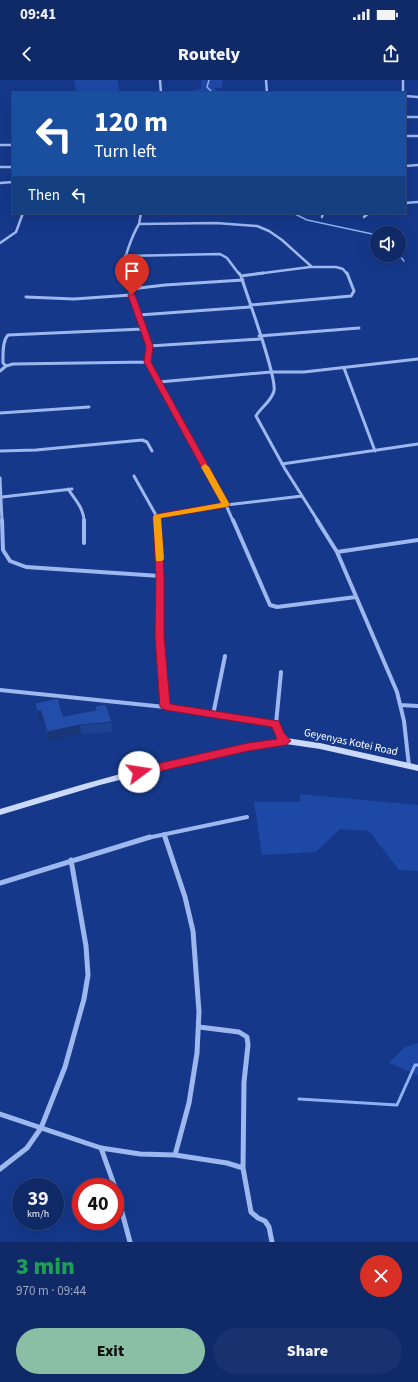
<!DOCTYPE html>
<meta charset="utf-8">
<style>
:root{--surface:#102a68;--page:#19326e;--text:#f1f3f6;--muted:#9ca7c0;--line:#30467c;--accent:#8abfa5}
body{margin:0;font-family:"Source Sans 3",sans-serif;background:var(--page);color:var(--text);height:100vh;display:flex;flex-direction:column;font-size:15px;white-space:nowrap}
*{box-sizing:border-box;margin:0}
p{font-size:13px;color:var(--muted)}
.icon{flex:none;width:22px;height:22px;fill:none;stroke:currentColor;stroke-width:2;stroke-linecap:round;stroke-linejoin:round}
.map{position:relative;height:1162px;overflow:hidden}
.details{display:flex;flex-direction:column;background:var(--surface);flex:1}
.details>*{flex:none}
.hud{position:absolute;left:12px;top:12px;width:394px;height:122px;border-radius:0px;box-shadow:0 4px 16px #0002,0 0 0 1px var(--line);background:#1a4fa0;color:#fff;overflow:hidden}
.buttons{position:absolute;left:370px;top:146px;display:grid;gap:8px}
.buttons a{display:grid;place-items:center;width:36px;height:36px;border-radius:50%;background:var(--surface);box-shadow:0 4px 16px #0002,0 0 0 1px var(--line);font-size:20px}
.speed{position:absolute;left:12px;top:1098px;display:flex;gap:8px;font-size:20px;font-weight:700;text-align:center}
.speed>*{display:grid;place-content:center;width:52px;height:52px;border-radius:50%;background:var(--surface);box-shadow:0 4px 16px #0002,0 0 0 1px var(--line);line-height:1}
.speed small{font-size:10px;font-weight:400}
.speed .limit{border:6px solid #d22;background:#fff;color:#111}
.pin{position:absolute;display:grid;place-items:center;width:34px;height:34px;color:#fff;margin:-41px -17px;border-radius:50% 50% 50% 0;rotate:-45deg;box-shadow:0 0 4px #0007}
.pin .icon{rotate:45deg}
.me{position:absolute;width:44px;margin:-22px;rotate:76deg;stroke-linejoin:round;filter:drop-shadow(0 0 3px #0008)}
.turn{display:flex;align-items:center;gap:14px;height:84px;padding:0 16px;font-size:18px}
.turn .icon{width:52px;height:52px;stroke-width:2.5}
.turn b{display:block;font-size:28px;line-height:34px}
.then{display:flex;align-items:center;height:38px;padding:0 16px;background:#0003;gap:8px;font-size:15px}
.round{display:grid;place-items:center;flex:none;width:42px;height:42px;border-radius:21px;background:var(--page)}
.overview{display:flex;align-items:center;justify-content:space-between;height:68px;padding:0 16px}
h1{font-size:24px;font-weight:800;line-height:30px;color:#1e9e55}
.action{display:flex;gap:8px;margin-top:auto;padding:8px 16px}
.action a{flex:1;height:46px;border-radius:24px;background:var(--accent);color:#111;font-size:16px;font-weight:800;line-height:46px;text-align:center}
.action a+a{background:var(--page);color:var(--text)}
.status{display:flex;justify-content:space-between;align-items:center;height:28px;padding:0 20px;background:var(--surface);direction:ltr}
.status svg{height:11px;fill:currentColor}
header{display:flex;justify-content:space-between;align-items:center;height:52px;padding:0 16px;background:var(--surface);font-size:18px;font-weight:800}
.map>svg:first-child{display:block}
.green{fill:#1d48a5}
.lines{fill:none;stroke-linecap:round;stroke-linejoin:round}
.stream-far1{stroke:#8fb0f3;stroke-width:1.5}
.stream{stroke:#8fb0f3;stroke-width:3}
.street-far3{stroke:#9db7ef;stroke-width:2.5}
.street-far2{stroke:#9db7ef;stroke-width:3}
.street-far1{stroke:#9db7ef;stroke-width:4}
.street{stroke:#9db7ef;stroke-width:5}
.secondary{fill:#cbd9fb;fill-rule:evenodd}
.wall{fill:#1e4292}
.shaded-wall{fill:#183677}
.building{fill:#234daa;stroke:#183677}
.route{fill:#e11d48;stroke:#92132f}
.slow{fill:#f59e0b}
.labels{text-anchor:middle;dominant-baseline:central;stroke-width:4;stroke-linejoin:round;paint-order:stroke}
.street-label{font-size:11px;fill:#fff;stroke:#15388b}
</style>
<div class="status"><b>09:41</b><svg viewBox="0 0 49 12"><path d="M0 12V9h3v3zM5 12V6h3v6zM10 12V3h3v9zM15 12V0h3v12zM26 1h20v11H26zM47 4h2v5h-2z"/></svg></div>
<header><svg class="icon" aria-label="back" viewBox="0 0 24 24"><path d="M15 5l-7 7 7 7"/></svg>Routely<svg class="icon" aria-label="share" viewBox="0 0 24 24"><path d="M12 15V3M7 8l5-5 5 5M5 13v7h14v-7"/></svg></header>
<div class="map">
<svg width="418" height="1162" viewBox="0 0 418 1162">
<rect width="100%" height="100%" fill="#15388b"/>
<path class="green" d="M74,0H117L120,13H77Z
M201,0H223L222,8H215L218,13H194V10L201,9Z
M299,714L418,725V791L399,790L369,751L340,749L316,772L262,775L254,722H301Z
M418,963V995L389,983L405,967Z"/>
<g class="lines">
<path class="stream-far1" d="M209,0L207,7L213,13
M293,133L307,140L377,155
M399,175L404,181"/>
<path class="stream" d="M299,1019L397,1025L415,985H418"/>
<path class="street-far3" d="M160,0L161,13
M266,0L267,13
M403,0V13
M405,16L418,17
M405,37H418
M405,56H418
M0,65H13
M405,86L418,85
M0,87H13
M0,103L13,102
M405,123L418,122
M322,137L323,133
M364,137L369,133
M139,144L141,133
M0,163L16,152L23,133
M125,176L220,174L227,178L239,194
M124,194C121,183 133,154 139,144L216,143L257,146L269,151L282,160L312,187
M256,194L310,187H336L343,189L347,194"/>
<path class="street-far2" d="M124,193L149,266L148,282L226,425L233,441
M239,193L241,196C247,216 277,296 274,311C271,322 261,327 256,336L285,389L318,441
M241,196L263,193
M131,209L165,205L243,200
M26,217L74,219L131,215
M250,225L351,216L354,211L347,193
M139,235L250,227
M259,256L359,248
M149,266L260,259
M6,286L3,283C3,275 2,261 8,255L143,249
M344,288L375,371
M0,291L6,286L13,284L148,282
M159,302L271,292H304L418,279
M0,333L89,327
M0,371L36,370L142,360L147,362L152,371
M282,384L418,364
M134,396L157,437V441
M0,398L2,441
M68,409C75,419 84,429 84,441
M2,417L72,409
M157,437L226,425L302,416"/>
<path class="street-far1" d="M2,440L3,470L10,481L26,487L160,496
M84,440V463
M157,440L160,496V556L165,627
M233,440L270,525L277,527L356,517
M317,440L337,472L397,612L404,641L409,686
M337,472L418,460
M281,592L276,644L279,655L286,661
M0,610L165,627L276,644
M400,625L418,626
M213,635L225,576
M164,754L165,758
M147,758L247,737"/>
<path class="street" d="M165,757L185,817L193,851L199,932L197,973L189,1023L175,1075
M0,803L150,757
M199,947L239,952L247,957L248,965L244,1002L243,1088L251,1132L258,1138L265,1141L269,1147L272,1162
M0,1034L101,1068L140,1074L175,1075L227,1083L243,1088
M101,1068L116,1110L130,1162
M0,1089L27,1068L41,1048L65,987L84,919L88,895L86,866L71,780"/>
<path class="secondary" d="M286,658L320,663L418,685V691L320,669L286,664L247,670L178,685L100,705L0,735V729C94,700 189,673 286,658Z"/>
</g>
<path class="wall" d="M35,623L63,636L95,630V626L112,642V652L81,654L48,662L43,640L38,641L36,632Z"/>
<path class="shaded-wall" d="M37,631H41L43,640L38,641Z
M80,645L81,654L48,662L47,652Z"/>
<path class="building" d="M58,618L63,636L96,630L95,626L106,624L112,642L80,645L47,652L41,631H37L35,623Z"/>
<path class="route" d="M132,213L135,215L153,266L151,282L230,425L226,427L161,438L164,496V556L170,624L279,641L284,653L291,661L286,665L248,671L139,696L135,694L134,692L135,689L248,663L277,659L272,647L165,630L160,627L155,556L156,496L153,437L157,434L221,423L144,282L146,266L128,215Z"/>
<path class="slow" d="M205,384L209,387L230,425L226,427L161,438L164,479L162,481H156L153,437L154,435L221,423L201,387Z"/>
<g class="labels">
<g class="street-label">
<text transform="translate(351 662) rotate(12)">Geyenyas Kotei Road</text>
</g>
</g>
</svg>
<div class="buttons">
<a><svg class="icon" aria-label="sound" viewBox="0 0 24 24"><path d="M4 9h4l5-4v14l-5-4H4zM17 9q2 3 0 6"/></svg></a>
</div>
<div class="speed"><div>39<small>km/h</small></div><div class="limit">40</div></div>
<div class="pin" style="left:132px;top:215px;background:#d93025"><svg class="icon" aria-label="arrive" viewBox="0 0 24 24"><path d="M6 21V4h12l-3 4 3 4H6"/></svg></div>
<svg class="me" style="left:139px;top:692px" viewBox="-20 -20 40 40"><circle r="19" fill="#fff"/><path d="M0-13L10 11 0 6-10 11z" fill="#e11d48"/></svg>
<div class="hud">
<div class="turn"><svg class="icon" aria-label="left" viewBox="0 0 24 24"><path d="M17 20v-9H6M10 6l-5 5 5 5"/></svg><div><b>120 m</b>Turn left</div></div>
<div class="then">Then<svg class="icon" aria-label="left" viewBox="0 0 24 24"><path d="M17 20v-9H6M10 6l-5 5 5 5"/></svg></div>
</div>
</div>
<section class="details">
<div class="overview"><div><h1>3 min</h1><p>970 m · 09:44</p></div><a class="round" style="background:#d93025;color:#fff"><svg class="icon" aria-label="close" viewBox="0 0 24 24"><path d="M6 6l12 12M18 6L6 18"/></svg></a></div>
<div class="action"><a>Exit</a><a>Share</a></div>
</section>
